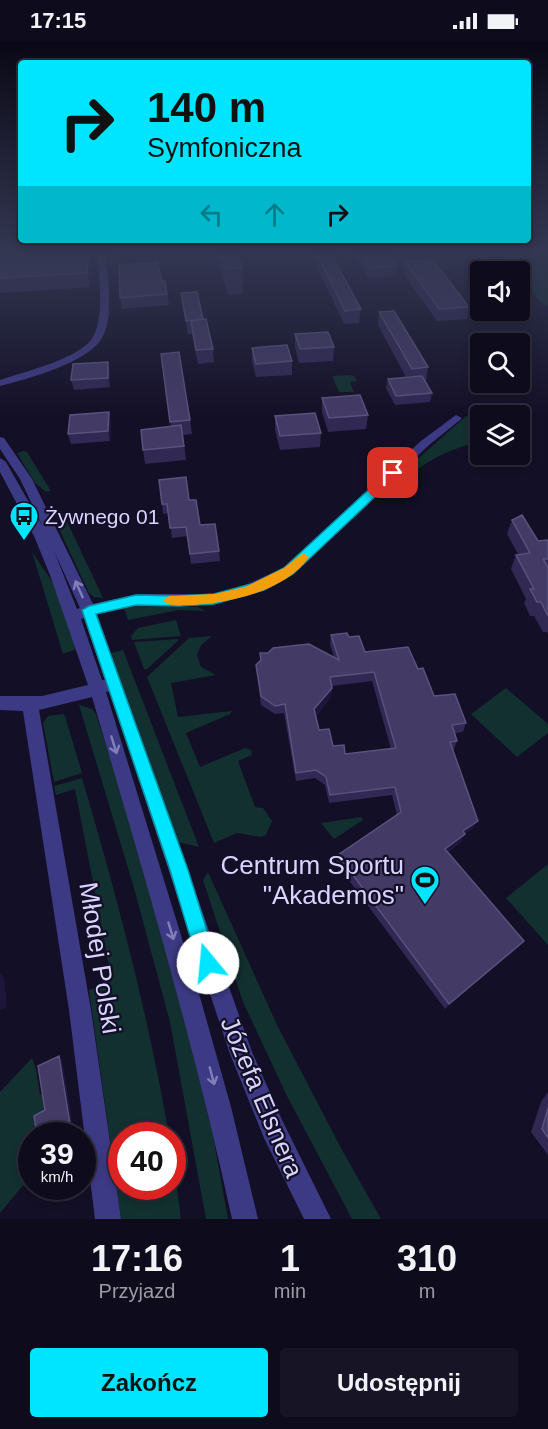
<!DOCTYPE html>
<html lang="pl">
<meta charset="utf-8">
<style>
:root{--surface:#0e0b1c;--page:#171425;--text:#f1f3f6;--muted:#9b9ba3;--line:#2e2b3b;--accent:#00e5ff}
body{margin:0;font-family:Helvetica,sans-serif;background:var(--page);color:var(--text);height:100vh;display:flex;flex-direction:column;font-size:22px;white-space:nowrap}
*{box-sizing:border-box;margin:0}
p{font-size:20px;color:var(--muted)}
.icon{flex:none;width:33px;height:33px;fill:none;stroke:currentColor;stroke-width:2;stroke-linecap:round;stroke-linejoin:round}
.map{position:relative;height:1177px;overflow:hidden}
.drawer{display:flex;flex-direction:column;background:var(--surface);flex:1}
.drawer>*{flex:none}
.banner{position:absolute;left:18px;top:18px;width:513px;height:183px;border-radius:6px;box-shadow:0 3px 9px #0003,0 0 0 2px var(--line);background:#00e5ff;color:#111;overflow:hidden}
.buttons{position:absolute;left:470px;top:219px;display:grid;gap:12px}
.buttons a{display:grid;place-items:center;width:60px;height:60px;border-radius:6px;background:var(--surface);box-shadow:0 3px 9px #0003,0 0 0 2px var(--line);font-size:30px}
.speed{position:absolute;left:18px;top:1080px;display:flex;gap:12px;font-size:30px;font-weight:700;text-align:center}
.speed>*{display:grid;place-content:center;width:78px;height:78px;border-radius:50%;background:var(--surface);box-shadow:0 3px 9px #0003,0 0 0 2px var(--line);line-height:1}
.speed small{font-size:15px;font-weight:400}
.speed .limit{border:9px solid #d22;background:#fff;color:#111}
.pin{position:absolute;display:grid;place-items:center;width:51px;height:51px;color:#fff;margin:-26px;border-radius:12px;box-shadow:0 3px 9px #0006}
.me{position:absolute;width:66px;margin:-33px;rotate:343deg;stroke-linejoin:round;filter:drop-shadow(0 0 4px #0008)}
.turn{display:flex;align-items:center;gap:21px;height:126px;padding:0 30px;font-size:27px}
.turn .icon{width:78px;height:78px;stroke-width:2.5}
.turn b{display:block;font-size:42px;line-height:51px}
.lanes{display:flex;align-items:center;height:57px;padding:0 30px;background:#0003;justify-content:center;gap:30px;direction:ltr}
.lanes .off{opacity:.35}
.eta{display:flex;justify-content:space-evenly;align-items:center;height:102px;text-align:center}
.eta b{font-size:36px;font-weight:600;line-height:42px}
.button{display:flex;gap:12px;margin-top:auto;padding:12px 30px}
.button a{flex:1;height:69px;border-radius:6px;background:var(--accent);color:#111;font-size:24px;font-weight:600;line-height:69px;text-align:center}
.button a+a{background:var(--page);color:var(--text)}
.status{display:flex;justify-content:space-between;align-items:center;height:42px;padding:0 30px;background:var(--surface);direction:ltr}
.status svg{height:16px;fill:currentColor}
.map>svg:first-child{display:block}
.green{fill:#12302f}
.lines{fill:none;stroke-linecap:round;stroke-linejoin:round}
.minor{fill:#3d3a85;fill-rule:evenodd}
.wall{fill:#312854;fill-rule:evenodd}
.shaded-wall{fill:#1d163a}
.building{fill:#433a66;stroke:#5a527e;stroke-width:1.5;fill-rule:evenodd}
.oneway{stroke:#837fbc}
.route{fill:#00e5ff;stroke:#0095a6;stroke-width:1.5}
.slow{fill:#f59e0b}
.labels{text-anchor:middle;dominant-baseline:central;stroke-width:4.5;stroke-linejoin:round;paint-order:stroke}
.poi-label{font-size:21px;fill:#d9d4ff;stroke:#130f26;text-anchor:start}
.near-poi-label{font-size:26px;fill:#d9d4ff;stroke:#130f26;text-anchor:end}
.near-street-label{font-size:26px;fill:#d9d4ff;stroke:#130f26}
</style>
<div class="status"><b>17:15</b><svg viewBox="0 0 49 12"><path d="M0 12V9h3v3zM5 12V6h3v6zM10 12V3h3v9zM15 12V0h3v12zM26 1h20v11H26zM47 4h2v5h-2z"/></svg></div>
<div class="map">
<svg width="548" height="1177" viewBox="0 0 548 1177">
<rect width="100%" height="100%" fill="#130f26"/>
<path class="green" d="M507,210H548V264L543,263L519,236V230L513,229C506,223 504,219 507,210Z
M350,333L354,334L357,339L350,340L354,350H339L332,334Z
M480,372L490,373L480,374V399C438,411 424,421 390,448L385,446L466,374L471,375Z
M24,409L27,410L51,449L46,450L35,441L17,411Z
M63,471L103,556L94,555L89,551L59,487L58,473Z
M32,510L56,545L77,607L63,612Z
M137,564L198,565L205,569L179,568L128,578L124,566Z
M176,578L181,594L132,598L131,594L138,586Z
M212,594L201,603L197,613L201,625L216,633L171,641L178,675L232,669L230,672L186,691L200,725L245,706L251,708L252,713L238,719L255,765L263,766L272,779L266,793L261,795L237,791L214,801L147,635L189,596Z
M180,597L147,627H144L134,600Z
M123,608L199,805L178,800L111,611Z
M506,646L548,682V691L517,715L471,672Z
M79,663L92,667L96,672L155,853L213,1094L228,1177H206L170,980L134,846Z
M63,672L65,674L82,731L54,740L43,681L48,674Z
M82,736C117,854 148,972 169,1093L122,1094V1144H172L173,1115L181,1177H121L89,948L112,939L75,747L56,753L54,744Z
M361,775L363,778L334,797L321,781Z
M548,822V903L506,856Z
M208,830L277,983L342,1108L381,1177H352L287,1054L243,960L203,838Z
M32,1016L36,1027L40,1053L47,1051L50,1069L40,1093L32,1094L31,1134L0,1171V1050Z"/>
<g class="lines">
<path class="minor" d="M98,210H106C106,235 115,270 103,294C91,320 27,337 0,344V338C23,330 84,316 94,293C105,269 98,235 98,210Z
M456,373L462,376L460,378L429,403L293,532L258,550L215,562L138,563L97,572L252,1010L282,1078L331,1177H304L264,1096L230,1012L109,649L106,650L200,955L231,1065L258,1177H232C194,1001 143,828 92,655L39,668L91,968L121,1177H95L69,968L23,669L0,668V654H42L88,643L50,533L34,494L0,430V416L6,420L43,485L20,437L0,407V395L4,396L32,437L93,562L138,552H215L248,542L283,526L421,399ZM54,509L80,566L77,567ZM84,576L105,638H102L81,577Z"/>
</g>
<path class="wall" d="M0,210L91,223L90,245L0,251Z
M218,210H237L242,226L243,252L228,253L218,219Z
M314,210H330L361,267L359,281L344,282L313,217Z
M352,210H387L397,224L396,234L368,236Z
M405,220L469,265L467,277L437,279L403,231Z
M165,239L169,263L122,267L120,256Z
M181,251L203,278L213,307L214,320L198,322L192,292H188Z
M379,270L428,325L426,339L432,351L430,360L395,363L386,346L388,337L406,335L378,283Z
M295,292L334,305L333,319L299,321L295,305Z
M252,306L292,319V333L256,335L252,319Z
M161,312L190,378L192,392L183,393L186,418L145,422L143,408L171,384Z
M108,320L110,329V345L74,348L71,338Z
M322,356L368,373L366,387L328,390L322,370Z
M275,374L321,391L320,405L280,408L275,388Z
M111,380L110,399L71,402L68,392Z
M189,458L200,483L219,509L220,519L191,522L187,494L172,496L169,471L163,472L162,462Z
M512,478L538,499L548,498V592L547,590H543L534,574H530L524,561L526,557L511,527L516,513L518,512L507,492Z
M331,593L349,595L365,610L418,627L434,654L466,681L463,690L455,691L457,699L454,707L453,708L473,786L465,792L461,800L448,810L518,905L445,967L336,821L338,813L397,773L392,753L329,761L325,743L315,736L296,739L284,671L275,672L261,663L257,632L256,623L260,619V611L334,615L330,603ZM372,639L391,707L345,712L333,704L319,688L316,674L331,655L332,644Z
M548,1050V1113L531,1090L541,1060Z"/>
<path class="shaded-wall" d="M14,210H20L17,227L13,213Z
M89,210L91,223L90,245L87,231Z
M108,320L110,329V345L108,336Z
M109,370L111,380L110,399L108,389Z
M332,646L331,655L314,676V667Z
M478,779L473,786L459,797L463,789Z
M465,792L461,800L441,814L445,807Z
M524,899L518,905L445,967L449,962Z
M0,932L4,935L7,965L0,968Z
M59,1014L62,1016L73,1083L50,1094H45Z"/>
<path class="building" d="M0,210H14L13,213L89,210L87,231L0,236Z
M221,210H237L242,226L226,227Z
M316,210H330L361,267L345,269Z
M359,210H387L397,224L369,226Z
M433,218L469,265L439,267L405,220Z
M157,220L162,239H165L167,252L120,256L119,223Z
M197,250L203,277L186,279L181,251Z
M394,269L428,325L412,327L379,270Z
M206,277L213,307L196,308L191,279Z
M328,290L334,305L300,307L295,292Z
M287,303L292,319L256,322L252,306Z
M179,310L190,378L170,380L161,312Z
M108,320V336L71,338L73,322Z
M422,334L432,351L396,354L388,337Z
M360,353L368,373L329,376L322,356Z
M109,370L108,389L68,392L70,373Z
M315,371L321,391L280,394L275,374Z
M181,383L184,404L143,408L141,388Z
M186,435L189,458H196L200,483L215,482L219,509L190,512L186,485L170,486L167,462H162L159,438Z
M522,473L538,499L548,498V517H543L548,525V574L541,560H537L530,547H534L516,513L530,511L512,478Z
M347,591L349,595L359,594L365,610L408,605L418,627L423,626L434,654L455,652L466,681L452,683L457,699L450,700L478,779L463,789L465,792L445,807L524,899L449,962L338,813L401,770L395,745L330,753L326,735L316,728L296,731L285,662L275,664L261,654L256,623L261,618L260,611H268L273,606L309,602L339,618L331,593ZM374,630L396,706L345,712L344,703L333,704L329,687L319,688L314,667L332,646L330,635Z
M59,1014L70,1082L45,1094H37L34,1074L45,1068L38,1024Z
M548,1066V1096L542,1087Z"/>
<defs><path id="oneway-shaft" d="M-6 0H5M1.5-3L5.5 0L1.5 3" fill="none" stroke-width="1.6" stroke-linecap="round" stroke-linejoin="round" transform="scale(1.5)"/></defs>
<g class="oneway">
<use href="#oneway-shaft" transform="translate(79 547) rotate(-114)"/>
<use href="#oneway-shaft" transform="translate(114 703) rotate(73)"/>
<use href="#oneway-shaft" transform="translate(171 889) rotate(73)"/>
<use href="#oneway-shaft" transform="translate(212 1034) rotate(75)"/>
</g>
<linearGradient id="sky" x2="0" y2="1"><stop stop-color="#0a0815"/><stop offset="0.56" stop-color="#333752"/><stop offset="1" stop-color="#333752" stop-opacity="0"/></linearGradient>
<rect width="548" height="374" fill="url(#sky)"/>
<path class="route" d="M393,428L397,429V434L293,532L264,548L214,562L179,564L136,563L96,572L188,828L217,921L215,928L208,930L201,928L198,921L170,828L82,568L89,564L136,553L179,554L214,552L255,541L284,526L389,429Z"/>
<path class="slow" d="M303,511L309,515C286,549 228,562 189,563C181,563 169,566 163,558L170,554L214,552L245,545L284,526Z"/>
<defs>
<g id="bus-pin" transform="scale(1.5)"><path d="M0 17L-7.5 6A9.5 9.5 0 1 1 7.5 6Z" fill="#00e5ff" stroke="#130f26"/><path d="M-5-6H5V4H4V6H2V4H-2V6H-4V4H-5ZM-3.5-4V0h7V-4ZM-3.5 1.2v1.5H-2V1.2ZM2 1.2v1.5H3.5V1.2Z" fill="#111"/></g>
<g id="stadium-pin" transform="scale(1.5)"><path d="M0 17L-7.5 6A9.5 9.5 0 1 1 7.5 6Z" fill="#00e5ff" stroke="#130f26"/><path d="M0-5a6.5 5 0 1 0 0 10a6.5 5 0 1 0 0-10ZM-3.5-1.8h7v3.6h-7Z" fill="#111"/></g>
</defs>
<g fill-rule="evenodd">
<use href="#bus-pin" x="24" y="474"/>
<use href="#stadium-pin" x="425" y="838"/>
</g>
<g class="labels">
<g class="poi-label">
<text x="45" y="474">Żywnego 01</text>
</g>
<g class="near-poi-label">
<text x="404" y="823">Centrum Sportu<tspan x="404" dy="30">"Akademos"</tspan></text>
</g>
<g class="near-street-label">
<text transform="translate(100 916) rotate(81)">Młodej Polski</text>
<text transform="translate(262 1055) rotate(67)">Józefa Elsnera</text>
</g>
</g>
</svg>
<div class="buttons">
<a><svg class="icon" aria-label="sound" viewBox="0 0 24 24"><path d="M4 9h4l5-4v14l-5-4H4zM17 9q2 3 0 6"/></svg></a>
<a><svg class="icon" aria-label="search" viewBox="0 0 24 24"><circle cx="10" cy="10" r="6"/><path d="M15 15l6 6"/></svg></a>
<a><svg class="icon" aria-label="layers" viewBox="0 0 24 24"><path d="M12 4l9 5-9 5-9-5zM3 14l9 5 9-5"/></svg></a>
</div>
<div class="speed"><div>39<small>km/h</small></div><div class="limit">40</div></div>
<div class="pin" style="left:393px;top:431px;background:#d93025"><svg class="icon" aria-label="arrive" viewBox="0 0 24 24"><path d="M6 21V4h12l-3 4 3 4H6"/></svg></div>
<svg class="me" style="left:208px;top:921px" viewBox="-20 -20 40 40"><circle r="19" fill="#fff"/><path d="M0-13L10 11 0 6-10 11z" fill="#00e5ff"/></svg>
<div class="banner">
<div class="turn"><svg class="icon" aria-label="right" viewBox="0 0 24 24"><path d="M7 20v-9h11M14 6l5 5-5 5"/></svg><div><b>140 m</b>Symfoniczna</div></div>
<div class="lanes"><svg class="icon off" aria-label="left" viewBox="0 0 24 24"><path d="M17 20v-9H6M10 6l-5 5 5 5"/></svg><svg class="icon off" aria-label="ahead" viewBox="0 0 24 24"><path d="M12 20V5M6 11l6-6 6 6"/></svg><svg class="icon" aria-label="right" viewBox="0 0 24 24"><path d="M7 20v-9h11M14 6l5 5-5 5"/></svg></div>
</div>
</div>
<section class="drawer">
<div class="eta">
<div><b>17:16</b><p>Przyjazd</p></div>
<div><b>1</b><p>min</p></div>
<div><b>310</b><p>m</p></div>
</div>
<div class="button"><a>Zakończ</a><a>Udostępnij</a></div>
</section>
